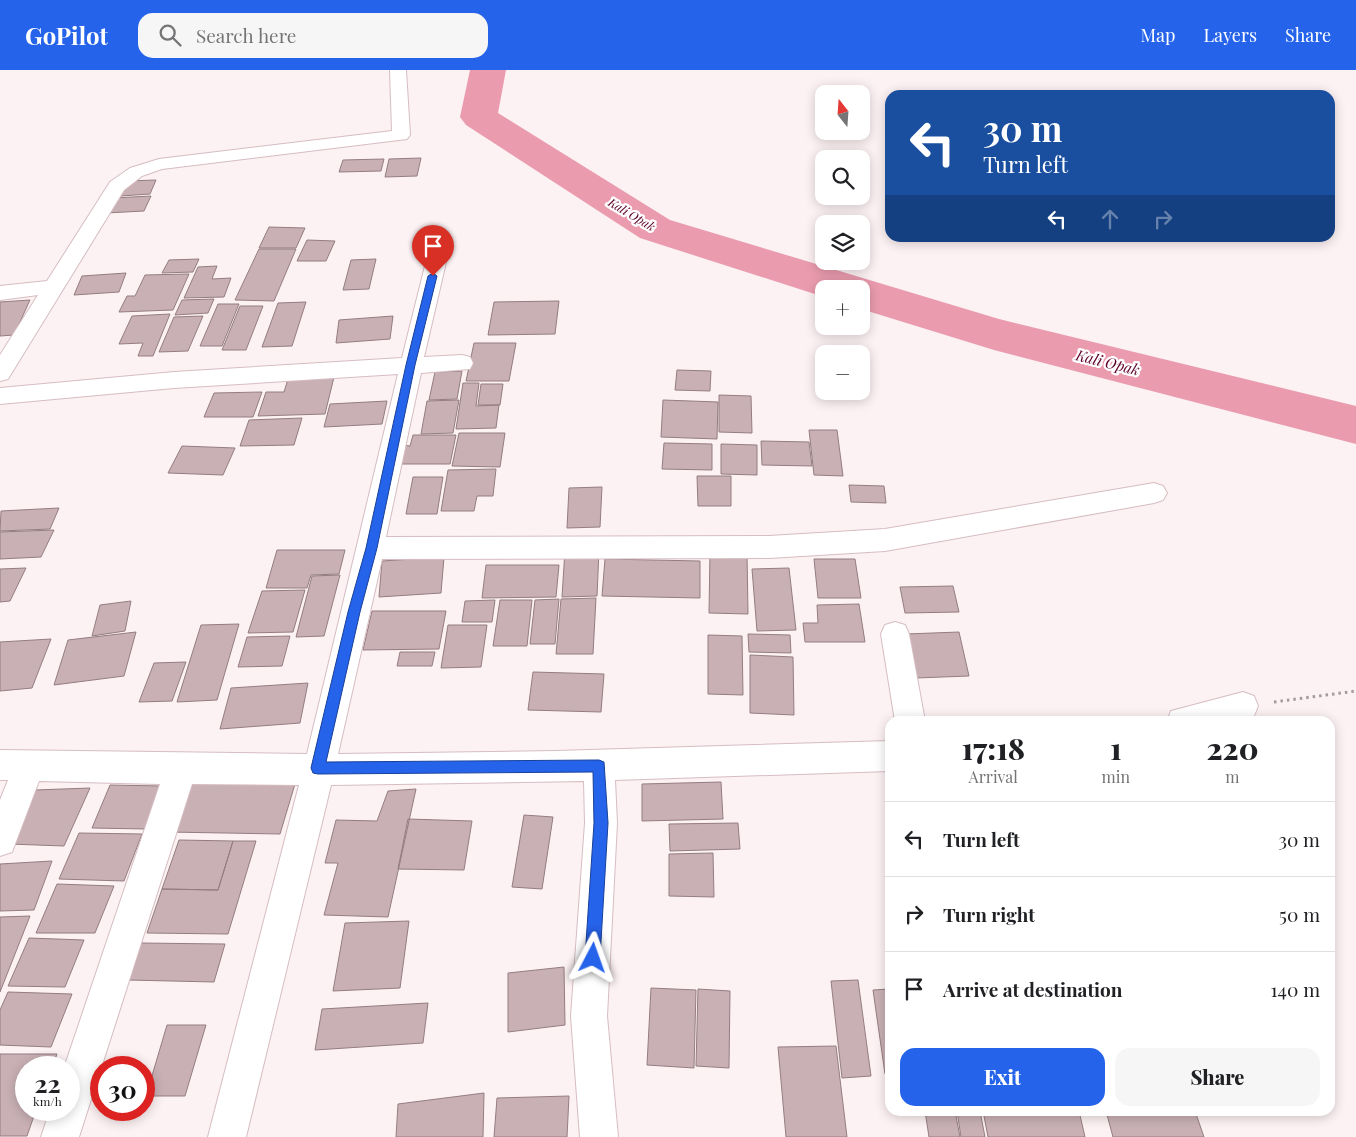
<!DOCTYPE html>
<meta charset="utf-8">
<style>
:root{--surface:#fff;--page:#f6f6f6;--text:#202124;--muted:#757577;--line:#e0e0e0;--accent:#2563eb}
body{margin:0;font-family:"Playfair Display",serif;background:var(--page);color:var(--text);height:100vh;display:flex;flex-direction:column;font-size:19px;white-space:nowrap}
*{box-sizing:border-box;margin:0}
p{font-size:16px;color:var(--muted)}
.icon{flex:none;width:28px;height:28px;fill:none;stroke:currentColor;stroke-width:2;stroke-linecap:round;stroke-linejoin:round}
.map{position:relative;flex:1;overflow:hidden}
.details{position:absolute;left:885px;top:646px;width:450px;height:400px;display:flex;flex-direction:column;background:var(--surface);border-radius:15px;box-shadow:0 2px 12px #0003}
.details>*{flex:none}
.hud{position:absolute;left:885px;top:20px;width:450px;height:152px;border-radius:15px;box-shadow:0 2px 12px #0003;background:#1a4fa0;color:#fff;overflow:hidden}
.needle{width:32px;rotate:343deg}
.tools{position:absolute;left:815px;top:15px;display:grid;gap:10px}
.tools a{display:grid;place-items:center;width:55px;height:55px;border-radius:10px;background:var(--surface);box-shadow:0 2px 12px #0003;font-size:25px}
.speed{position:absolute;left:15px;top:986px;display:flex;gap:10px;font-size:25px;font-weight:700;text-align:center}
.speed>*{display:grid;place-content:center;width:65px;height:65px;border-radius:50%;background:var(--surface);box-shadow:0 2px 12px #0003;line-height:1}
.speed small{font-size:12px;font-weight:400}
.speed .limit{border:8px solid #d22;background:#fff;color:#111}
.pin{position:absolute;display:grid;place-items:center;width:42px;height:42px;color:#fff;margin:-51px -21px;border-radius:50% 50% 50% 0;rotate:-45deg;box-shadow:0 0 5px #0007}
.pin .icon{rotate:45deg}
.me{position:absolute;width:55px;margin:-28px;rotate:4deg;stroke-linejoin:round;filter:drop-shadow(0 0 4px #0008)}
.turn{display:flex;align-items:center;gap:18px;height:105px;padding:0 15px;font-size:22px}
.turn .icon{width:65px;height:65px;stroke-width:2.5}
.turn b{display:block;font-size:35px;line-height:42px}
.lanes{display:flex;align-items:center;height:48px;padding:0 15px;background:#0003;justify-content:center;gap:25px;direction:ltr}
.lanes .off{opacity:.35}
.eta{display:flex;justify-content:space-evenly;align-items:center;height:85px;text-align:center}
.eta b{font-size:30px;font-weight:800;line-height:35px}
.primary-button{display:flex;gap:10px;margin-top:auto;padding:10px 15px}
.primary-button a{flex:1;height:58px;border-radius:15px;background:var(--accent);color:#fff;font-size:20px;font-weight:800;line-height:58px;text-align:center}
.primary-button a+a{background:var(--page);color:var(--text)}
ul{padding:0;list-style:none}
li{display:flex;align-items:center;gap:15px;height:75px;padding:0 15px;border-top:1px solid var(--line)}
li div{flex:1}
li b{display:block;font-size:19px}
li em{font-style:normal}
header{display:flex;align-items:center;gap:30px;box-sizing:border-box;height:70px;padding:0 25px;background:var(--accent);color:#fff}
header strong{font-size:24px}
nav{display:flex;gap:28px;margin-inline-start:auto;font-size:18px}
.search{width:350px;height:45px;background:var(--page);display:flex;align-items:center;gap:12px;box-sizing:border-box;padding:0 18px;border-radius:15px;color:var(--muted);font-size:19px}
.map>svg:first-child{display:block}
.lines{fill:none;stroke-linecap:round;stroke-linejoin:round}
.river{fill:#ea9cae;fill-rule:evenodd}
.building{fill:#c9b0b5;stroke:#947d81}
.minor-casing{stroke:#d6bdc2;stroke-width:2}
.path{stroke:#a59a9c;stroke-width:3;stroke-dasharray:2.5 4;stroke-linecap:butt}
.minor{fill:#fff;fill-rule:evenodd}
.route{fill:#2563eb;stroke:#184099}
.labels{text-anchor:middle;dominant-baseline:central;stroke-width:4.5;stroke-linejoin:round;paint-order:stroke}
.far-water-label{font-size:12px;font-style:italic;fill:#5e0029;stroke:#fff}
.water-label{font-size:15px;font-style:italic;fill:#5e0029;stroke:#fff}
</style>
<header>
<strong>GoPilot</strong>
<div class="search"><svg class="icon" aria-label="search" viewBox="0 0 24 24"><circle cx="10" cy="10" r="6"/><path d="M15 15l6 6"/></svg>Search here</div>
<nav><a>Map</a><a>Layers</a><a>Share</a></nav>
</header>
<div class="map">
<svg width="1356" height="1067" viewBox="0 0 1356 1067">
<rect width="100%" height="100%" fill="#fcf1f3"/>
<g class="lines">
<path class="river" d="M470,0H506L498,43L670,150L999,249L1356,336V374L994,280L861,239V219H824V227L640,168L466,55L460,47Z"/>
</g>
<path class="building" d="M421,88L417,106L385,107L389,89Z
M384,89L381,101L339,102L343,90Z
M156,110L150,124L120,126L127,111Z
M151,126L144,141L106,143L113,128Z
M269,157L305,158L296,178H259Z
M307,170L335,171L326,191H297Z
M259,179H296L274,231L235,230Z
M199,189L193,202L162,203L169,190Z
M376,189L369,219L343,220L351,190Z
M217,196L212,209L231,208L224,227L184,228L198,197Z
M126,203L119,222L74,225L82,206Z
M189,204L173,240L119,242L127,226H135L145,205Z
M214,229L208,243L175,245L182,230Z
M30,230L14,265L0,266V232Z
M559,231L555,264L488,265L494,232Z
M306,232L292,276L262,277L278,233Z
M218,234H239L222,276H200Z
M240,236H263L246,280H222Z
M170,244L153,286H138L143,273L119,274L132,246Z
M203,246L188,281L159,282L174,247Z
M393,246L390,269L336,273L339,250Z
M474,273H516L509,311H466Z
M677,300L711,301L710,321L675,320Z
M462,301L457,329L429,330L435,302Z
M334,307L325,344L258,346L266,322H284L288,309Z
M463,313H479L476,336L499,335L496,358L456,359Z
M481,314H503L500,335H478Z
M262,322L253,347H204L214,323Z
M719,325L751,326L752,363L719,362Z
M459,330L453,363L421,364L427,331Z
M663,330L718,332L717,369L661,367Z
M387,331L382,354L324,357L330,334Z
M302,348L294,375L240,376L249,350Z
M809,360H837L843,406L814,405Z
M459,363H505L500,397L452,396Z
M413,365H456L450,394H396L401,375L410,376Z
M761,371L809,372L812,396L762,395Z
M664,373L712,374V400L662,399Z
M721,374L757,375V405L721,404Z
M182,376L235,378L223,405L168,403Z
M496,399L493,426H477L474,441H441L448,400Z
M697,406H731V436H698Z
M413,407H443L437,444H406Z
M849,415L884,416L886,433L851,432Z
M602,417L600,457L567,458L569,418Z
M59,438L50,459L0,461L1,441Z
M54,460L41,487L0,489V462Z
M277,480H345L339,504L311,505L307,518H266Z
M565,480H599L597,526L562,527Z
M710,482L747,483L748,544L709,543Z
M444,487L441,523L379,527L382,491Z
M605,489L700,491V528L602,526Z
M814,489H855L861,528H818Z
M486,495H559L556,527L482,528Z
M26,498L10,531L0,532V499Z
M789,498L796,560L757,561L752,499Z
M340,505L324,566L296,567L312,506Z
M953,516L959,542L905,543L900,517Z
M305,520L293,562L248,563L262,521Z
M596,528L593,584H556L561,529Z
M559,529L555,574H530L535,530Z
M495,530L492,552H462L465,531Z
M500,530H532L527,576H493Z
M131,531L125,561L92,566L100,535Z
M859,534L865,572H805L803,553H818L817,535Z
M372,541H446L439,579L363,580Z
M239,554L217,630L177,632L201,555Z
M448,555H487L481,597L441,598Z
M136,562L124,606L54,615L68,570Z
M959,562L969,606L916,608L906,564Z
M748,564L790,565L791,583L749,582Z
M708,565L742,566L743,625L708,624Z
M290,566L282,596L238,597L247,567Z
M51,569L32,618L0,621V572Z
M400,582H435L432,596H397Z
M750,585L793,587L794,645L750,643Z
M186,592L172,631L139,632L154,593Z
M533,602L604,604L601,642L528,640Z
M308,613L300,653L220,659L231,618Z
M186,712L295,714L280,764L168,762Z
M721,712L723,749L642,751V714Z
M110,715L162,716L146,759L92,758Z
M90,718L64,776L9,774L35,720Z
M416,719L388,847L324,845L338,793H325L336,750L377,751L388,721Z
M524,745L553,747L542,819L512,817Z
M408,749L472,751L464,800L398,799Z
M738,753L740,779L670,781L669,754Z
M79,763L142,764L124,811L59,809Z
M179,770L233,771L218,820L162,819Z
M233,771H256L228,864L147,863L162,819L218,820Z
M713,783L714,827L669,826V784Z
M52,791L34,840L0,841V794Z
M57,814L114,816L95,863H36Z
M30,846L0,922V847Z
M409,851L400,918L333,921L345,853Z
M29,868L84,870L65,917L8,916Z
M140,873L225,874L214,912L128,910Z
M564,897L565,955L508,962V903Z
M858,910L871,1006L842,1008L831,911Z
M651,918L696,920L694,998L647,995Z
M698,919L730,921L729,998L696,996Z
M890,919V1004H885L873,920Z
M8,922L72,924L51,977L0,975V940Z
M428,933L423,973L315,980L322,939Z
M167,955H206L185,1026H146Z
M836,976L847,1067H786L778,977Z
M0,984H57L52,998H26V1040H36L27,1066H0Z
M484,1023L483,1067H396L398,1034Z
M569,1026L567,1067H494L497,1028Z
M925,1041H955L960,1067H929Z
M957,1041H980L985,1067H961Z
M983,1041H1079L1085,1067H988Z
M1106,1041H1195L1204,1067H1113Z"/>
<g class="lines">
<g class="minor-casing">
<path id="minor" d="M390,0H406L410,65L407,69L162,99L142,106L124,120L8,309L0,311V285L38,225L0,230V216L47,211L110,112L130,98L159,89L392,61Z
M437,182L444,184L447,188L424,287L462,285L470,287L473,293L470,299L421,303L386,467L769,466L885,459L1154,413L1163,416L1167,423L1163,430L1154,433L885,481L769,488L382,489L338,684L556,681L890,671V701L615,710L617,753L607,946L618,1067H580L571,946L585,753L584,711L331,715L246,1067H208L299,715L192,714L79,1067H41L50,1040H69V998H64L160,714L39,711L12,782L0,786V730L8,710H0V680L307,684L398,304L174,318L0,334V318L174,302L402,288L427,188L430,184Z
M895,552L905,555L909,564L925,651H895L881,564L885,555Z
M1243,622L1254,626L1258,636L1254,646L1243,650L1167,651L1171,641Z"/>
</g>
<path class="path" d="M1274,632L1356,621"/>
<use href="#minor" class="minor"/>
</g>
<path class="route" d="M433,203L437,206L415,295L377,478L360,542L326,692L599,690L604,692L608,753L600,888L598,893L593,895L588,893L585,888L594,753L593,702L318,704L313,703L311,698L348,542L366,478L406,295L428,206Z"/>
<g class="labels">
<g class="far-water-label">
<text transform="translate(632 144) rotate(31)">Kali Opak</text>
</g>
<g class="water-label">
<text transform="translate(1108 292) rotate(14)">Kali Opak</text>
</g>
</g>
</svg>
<div class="tools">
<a><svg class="needle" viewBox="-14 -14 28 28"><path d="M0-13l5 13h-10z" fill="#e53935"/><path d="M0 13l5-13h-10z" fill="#757577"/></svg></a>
<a><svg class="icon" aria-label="search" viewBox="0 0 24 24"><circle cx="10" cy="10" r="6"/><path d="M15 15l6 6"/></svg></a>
<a><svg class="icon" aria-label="layers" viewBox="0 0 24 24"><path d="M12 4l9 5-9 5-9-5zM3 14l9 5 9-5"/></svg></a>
<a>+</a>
<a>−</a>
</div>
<div class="speed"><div>22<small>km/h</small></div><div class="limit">30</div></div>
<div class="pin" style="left:433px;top:206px;background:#d93025"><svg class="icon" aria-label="arrive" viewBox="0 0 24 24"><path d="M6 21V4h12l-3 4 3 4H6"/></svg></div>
<svg class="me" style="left:593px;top:888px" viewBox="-20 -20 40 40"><path d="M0-17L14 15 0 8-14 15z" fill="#2563eb" stroke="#fff" stroke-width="4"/></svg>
<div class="hud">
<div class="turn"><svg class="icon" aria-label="left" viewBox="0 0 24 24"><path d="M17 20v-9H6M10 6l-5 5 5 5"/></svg><div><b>30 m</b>Turn left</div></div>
<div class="lanes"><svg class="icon" aria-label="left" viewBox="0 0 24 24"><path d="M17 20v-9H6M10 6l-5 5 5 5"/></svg><svg class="icon off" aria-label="ahead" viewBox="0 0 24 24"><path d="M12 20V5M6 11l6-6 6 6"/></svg><svg class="icon off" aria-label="right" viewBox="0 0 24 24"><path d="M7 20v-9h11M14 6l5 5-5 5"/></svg></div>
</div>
<section class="details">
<div class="eta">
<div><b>17:18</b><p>Arrival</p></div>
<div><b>1</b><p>min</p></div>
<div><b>220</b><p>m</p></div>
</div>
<ul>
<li><svg class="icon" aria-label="left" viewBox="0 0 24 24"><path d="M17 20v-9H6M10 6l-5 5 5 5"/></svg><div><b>Turn left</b></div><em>30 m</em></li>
<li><svg class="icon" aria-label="right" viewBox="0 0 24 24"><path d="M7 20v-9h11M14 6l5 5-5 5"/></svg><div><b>Turn right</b></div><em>50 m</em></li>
<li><svg class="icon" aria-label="arrive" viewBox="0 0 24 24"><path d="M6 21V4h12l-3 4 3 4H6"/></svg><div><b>Arrive at destination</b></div><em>140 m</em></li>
</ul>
<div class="primary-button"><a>Exit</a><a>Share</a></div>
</section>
</div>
